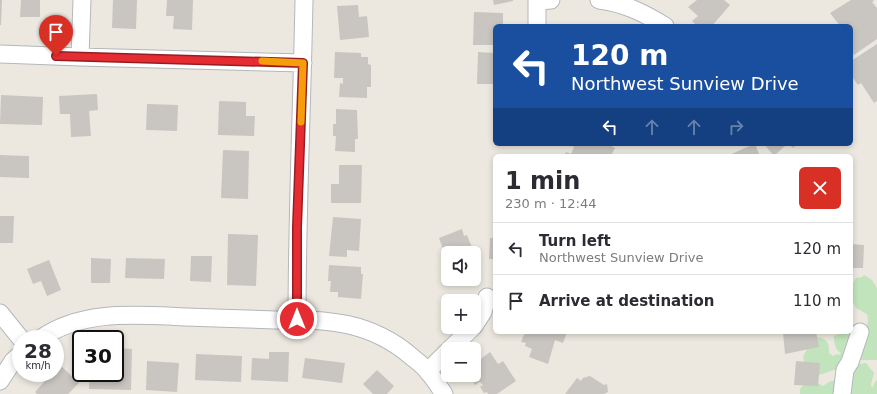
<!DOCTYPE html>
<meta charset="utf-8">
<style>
:root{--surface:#fff;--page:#f7f7f7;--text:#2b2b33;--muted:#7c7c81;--line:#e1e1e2}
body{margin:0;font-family:"DejaVu Sans",sans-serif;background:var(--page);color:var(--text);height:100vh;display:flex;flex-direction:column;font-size:15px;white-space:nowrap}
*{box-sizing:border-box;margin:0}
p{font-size:13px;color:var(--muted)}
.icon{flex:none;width:22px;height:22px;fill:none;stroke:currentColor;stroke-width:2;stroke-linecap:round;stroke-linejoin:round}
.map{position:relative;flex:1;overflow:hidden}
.panel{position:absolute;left:493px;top:154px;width:360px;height:180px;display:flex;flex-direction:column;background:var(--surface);border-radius:6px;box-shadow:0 2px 6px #0003}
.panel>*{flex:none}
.banner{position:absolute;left:493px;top:24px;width:360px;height:122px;border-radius:6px;box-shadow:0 2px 6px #0003;background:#1a4fa0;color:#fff;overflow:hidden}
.buttons{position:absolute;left:441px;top:246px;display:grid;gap:8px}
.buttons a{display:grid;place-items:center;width:40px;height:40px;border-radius:6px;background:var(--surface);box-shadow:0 2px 6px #0003;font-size:20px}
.speed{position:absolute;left:12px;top:330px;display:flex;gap:8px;font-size:20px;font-weight:700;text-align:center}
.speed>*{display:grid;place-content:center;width:52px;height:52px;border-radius:50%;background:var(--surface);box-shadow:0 2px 6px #0003;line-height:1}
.speed small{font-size:10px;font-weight:400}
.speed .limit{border:2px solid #111;border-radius:6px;background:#fff;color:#111}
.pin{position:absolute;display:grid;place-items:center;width:34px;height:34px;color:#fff;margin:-41px -17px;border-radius:50% 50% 50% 0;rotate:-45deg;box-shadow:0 0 4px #0007}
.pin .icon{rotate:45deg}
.me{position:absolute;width:44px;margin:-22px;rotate:0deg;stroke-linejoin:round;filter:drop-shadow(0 0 3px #0008)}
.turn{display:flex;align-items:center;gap:14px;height:84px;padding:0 12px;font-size:18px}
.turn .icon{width:52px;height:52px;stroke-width:2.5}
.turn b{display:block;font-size:28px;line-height:34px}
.lanes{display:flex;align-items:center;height:38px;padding:0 12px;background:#0003;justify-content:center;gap:20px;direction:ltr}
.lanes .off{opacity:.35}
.round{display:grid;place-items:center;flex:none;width:42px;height:42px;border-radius:6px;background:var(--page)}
.summary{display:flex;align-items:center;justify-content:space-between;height:68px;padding:0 12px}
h1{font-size:24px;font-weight:600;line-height:30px}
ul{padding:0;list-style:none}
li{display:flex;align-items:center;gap:12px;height:52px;padding:0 12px;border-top:1px solid var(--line)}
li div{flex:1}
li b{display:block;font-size:15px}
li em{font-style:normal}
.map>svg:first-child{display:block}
.green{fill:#c1e4bc}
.building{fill:#c9c5c0}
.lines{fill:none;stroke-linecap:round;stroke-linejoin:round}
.minor-casing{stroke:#b3b7bb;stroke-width:19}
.minor{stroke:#fff;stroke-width:17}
.route-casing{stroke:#961d21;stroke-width:10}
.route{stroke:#e62c33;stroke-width:7}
.slow{stroke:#f59e0b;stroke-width:7}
</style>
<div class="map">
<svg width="877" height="394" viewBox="0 0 877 394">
<rect width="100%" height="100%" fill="#ece8e0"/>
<path class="green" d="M864,275L872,280L877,288V360H860L859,364L866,363L874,373L871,384L872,388L875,382L877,380V394H800V389L805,383L816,382L823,386L829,382L835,380L837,369L816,376L806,369L803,357L813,337C825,337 830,341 829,353L833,356L837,354L839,355L841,353C835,349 834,343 834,336L843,332H851V324L866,327C869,323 868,319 867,314L856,308C850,298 849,287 856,278L862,277Z"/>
<path class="building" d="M0,0H2L1,25H0Z
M21,0H40V17H20Z
M113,0H137L136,29L112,28Z
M167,0H193L192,30L173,29L174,16H166Z
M493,0H513V1L494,5Z
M697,0H724L730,5L712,26H697L692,21L698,16L688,7Z
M851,0H873L874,1L872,2L877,8V39L854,55L851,51V26H840L830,13Z
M358,5L359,17L367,16L369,37L340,40L337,6Z
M474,12L503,13V26H495V45H473Z
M877,44V101L874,103L861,83L858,85L851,75V61Z
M335,52L361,53V57H368V64L371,65V87H367V98L339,97L340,83L343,84V78H334Z
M478,52L495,53V84H477Z
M97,94L98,110L89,111L91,136L71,137L70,114H60L59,96Z
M1,95L43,97L42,125L0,124Z
M219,101L246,102V116H255L254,136L218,135Z
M147,104L178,105L177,131L146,130Z
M336,109L357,110L358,139H355V152L335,151L336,136H333V124H336Z
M573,144H607L615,148L611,156H564L566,152L571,154L574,147L572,146Z
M755,144L760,156H727L754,144Z
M764,144H787L774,156Z
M789,144H797L793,148Z
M223,150L249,151L248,199L221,198Z
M0,155L29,156V178L0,177Z
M339,165H362L361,203H331V184H339Z
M0,216H14L13,243H0Z
M333,217L361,219L359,251L347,250V257L329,256Z
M462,229L464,236L467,235L473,250L465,253H452L449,250L444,252L439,238Z
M228,234L258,235L256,286L227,285Z
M490,238H495V259H489Z
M851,244L864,245L863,268H851Z
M191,256H212L211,282L190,281Z
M91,258L111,259L110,283H91Z
M126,258L165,259L164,279L125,278Z
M49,260L61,290L47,296L41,281L33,284L27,269Z
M329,265L361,267V274H363L361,299L338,297V292H330L331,281H328Z
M525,332H567L563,343L555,340L548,364L529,357L532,349L525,346L526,343L521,342Z
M783,332H816L819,347L785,354Z
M115,348L132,349L131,390L89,389L90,373H115Z
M269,352H289L288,382L251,380L252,358L269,359Z
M490,352L498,364L503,361L516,381L497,394H488L487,392L484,393L480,387L483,385L480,382L475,385L469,375H474V364Z
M196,354L242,356L241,382L195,380Z
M305,358L345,363L342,383L302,378Z
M147,361L179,363L177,392L146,390Z
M796,361L820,363L818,386L794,385Z
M60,365L79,383L68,394H37L35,392L52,373H55V370Z
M377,370L394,386L387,394H373L363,384Z
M590,376L604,385L607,384L608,392L604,394H565L577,378L581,381L583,378Z"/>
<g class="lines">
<g class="minor-casing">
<path id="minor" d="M537,0V26
M599,0C624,3 644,13 665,26
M537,1L551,0
M0,54L80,57L303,63
M80,57L82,0
M0,313L21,339
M297,319C297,213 302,106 304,0
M474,326L483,312L487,297
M40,339C82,309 137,315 186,317C216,318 245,319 275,320C326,318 372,322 412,357C418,362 424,366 428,372C434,378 439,387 444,394
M450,349L473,327
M428,371L448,351
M0,381L13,361L21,354
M842,394L845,370L850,362L860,332"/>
</g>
<use href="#minor" class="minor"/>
</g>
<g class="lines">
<g class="route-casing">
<path id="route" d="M56,56L303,63L297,227V319"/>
</g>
<use href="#route" class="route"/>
<path class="slow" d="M262,61L303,63L301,122"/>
</g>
</svg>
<div class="buttons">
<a><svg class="icon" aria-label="sound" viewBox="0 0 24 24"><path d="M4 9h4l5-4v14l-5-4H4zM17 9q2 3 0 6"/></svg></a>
<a>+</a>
<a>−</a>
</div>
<div class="speed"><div>28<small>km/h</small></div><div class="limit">30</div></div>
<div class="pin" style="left:56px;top:56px;background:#d93025"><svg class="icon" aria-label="arrive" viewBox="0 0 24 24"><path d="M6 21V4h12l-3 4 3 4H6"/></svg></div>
<svg class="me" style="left:297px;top:319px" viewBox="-20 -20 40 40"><circle r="17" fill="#e62c33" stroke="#fff" stroke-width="3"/><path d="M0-11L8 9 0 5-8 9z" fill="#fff"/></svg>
<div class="banner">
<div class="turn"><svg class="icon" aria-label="left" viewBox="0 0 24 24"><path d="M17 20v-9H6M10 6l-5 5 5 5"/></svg><div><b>120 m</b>Northwest Sunview Drive</div></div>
<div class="lanes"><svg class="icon" aria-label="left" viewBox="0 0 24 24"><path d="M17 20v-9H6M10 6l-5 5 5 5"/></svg><svg class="icon off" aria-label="ahead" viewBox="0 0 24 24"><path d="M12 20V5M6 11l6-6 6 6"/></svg><svg class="icon off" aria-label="ahead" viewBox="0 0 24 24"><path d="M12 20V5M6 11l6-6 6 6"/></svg><svg class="icon off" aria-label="right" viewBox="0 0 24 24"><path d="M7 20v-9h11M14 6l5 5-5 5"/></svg></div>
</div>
<section class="panel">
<div class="summary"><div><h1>1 min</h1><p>230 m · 12:44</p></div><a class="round" style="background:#d93025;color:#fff"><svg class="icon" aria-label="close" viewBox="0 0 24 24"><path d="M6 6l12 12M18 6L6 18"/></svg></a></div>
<ul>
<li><svg class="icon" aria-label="left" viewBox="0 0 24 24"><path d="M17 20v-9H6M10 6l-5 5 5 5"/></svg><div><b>Turn left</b><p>Northwest Sunview Drive</p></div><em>120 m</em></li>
<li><svg class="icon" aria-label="arrive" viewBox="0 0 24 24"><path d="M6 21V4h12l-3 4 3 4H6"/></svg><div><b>Arrive at destination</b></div><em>110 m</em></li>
</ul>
</section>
</div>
